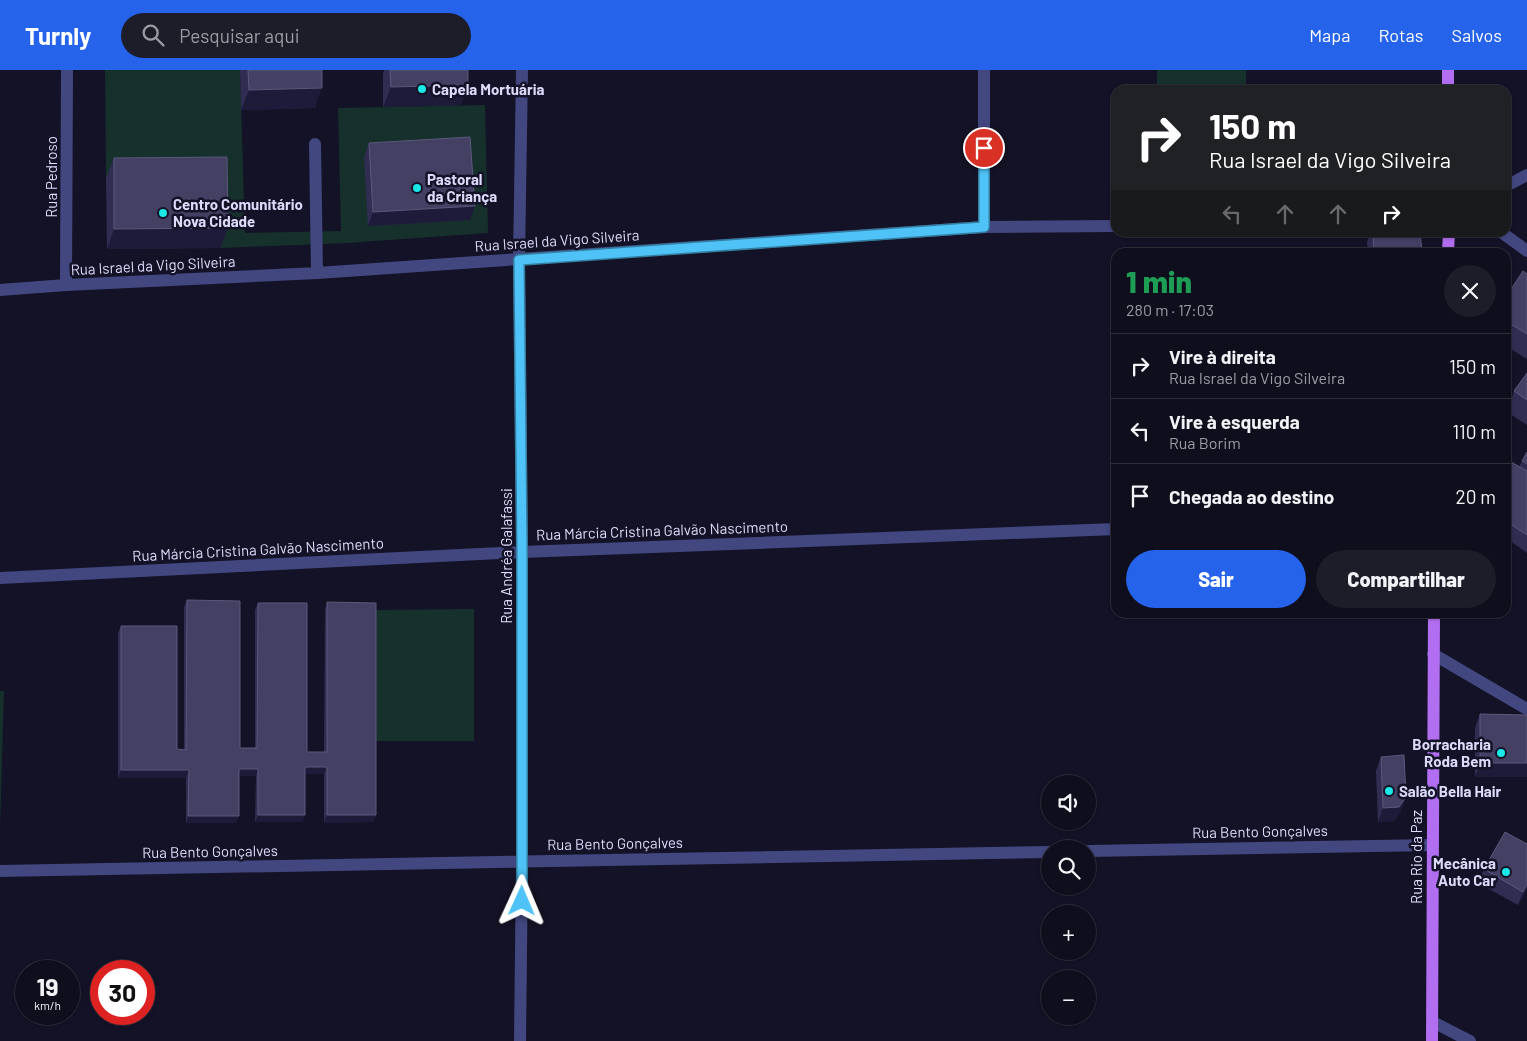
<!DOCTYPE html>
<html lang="pt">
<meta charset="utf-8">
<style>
:root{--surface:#0f0e1c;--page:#1d1c29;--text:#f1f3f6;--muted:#9b9ca3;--line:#2f2e3b;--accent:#2563eb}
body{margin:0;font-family:Barlow,sans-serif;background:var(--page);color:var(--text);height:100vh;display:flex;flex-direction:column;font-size:19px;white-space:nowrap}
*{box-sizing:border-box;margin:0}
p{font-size:16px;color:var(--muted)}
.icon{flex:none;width:28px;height:28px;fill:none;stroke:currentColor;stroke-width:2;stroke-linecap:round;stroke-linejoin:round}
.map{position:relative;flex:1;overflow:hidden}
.drawer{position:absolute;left:1111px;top:178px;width:400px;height:370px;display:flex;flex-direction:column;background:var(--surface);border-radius:15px;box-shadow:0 1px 4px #0004,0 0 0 1px var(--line)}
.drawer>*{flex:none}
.guide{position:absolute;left:1111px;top:15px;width:400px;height:152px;border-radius:15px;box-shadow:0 1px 4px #0004,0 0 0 1px var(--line);background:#202124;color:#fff;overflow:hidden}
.controls{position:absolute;left:1041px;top:705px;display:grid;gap:10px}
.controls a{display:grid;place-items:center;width:55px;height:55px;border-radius:50%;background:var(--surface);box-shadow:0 1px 4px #0004,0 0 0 1px var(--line);font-size:25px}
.speed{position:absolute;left:15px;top:890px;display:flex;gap:10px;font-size:25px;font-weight:700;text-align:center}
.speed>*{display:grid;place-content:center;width:65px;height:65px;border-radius:50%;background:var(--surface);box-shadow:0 1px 4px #0004,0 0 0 1px var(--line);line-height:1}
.speed small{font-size:12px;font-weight:400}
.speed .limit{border:8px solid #d22;background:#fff;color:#111}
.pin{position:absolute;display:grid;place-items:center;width:42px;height:42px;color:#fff;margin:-21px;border:2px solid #fff;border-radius:50%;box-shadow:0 1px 5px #0007}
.me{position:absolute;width:55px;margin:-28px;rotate:1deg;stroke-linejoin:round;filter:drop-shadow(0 0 4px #0008)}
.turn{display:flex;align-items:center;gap:18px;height:105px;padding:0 15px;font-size:22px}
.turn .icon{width:65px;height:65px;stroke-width:2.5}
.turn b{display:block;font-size:35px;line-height:42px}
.lanes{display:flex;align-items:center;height:48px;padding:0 15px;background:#0003;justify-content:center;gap:25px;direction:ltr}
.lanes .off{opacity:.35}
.round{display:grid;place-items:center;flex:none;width:52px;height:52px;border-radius:26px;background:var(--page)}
.overview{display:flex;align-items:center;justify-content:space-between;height:85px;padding:0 15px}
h1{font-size:30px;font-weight:800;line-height:38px;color:#1e9e55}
.action{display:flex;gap:10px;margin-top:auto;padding:10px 15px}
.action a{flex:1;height:58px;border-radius:30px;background:var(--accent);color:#fff;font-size:20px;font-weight:800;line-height:58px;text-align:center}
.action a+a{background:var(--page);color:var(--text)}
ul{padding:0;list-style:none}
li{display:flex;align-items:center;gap:15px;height:65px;padding:0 15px;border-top:1px solid var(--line)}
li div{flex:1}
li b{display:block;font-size:19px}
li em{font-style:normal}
header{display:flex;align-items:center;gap:30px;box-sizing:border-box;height:70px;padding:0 25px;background:var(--accent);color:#fff}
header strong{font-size:24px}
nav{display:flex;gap:28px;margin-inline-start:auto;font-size:18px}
.search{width:350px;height:45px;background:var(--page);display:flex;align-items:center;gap:12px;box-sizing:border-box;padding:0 18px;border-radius:28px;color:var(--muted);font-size:19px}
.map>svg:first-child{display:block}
.green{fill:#16302c}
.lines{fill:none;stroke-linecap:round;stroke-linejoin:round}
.minor{stroke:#424780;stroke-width:12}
.major{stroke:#b16ef0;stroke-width:12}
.wall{fill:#312d52}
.shaded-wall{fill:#1e1a39}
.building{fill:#434064;stroke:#5b587c}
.route-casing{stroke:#337fa1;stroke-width:12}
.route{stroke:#4fc3f7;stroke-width:9}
.poi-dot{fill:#1be7e6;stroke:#141226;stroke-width:2}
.labels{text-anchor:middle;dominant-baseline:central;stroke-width:5;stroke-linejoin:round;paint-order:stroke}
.poi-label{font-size:15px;font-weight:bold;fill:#dcdbfb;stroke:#141226;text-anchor:start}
.street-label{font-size:15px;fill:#dcdbfb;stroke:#141226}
</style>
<header>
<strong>Turnly</strong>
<div class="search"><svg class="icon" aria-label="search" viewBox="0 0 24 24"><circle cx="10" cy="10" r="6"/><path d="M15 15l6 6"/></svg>Pesquisar aqui</div>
<nav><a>Mapa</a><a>Rotas</a><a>Salvos</a></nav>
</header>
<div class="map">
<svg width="1527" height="971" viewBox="0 0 1527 971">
<rect width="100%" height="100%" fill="#141226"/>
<path class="green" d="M105,0H240L245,163L341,161L338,38L485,35L488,163L347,173L220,178L219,107L106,108Z
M1157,0H1246V20H1157Z
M474,539V671H373L374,540Z
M0,621H4L0,760Z"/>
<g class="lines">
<path class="minor" d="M984,0V157
M315,74L317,203
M1506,116L1527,105
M1501,162L1527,181
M66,215L67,0
M0,220L66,215L317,203L984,157L1116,156
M0,508L522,482L1116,459
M1433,584L1527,639
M1088,781L1433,775
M0,801L1050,782
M1433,952L1470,971
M520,971L522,791V482L519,190L522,0"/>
<path class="major" d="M1448,0V20
M1448,182L1449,162
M1432,971L1434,542"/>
</g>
<path class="wall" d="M240,0H322L315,38L241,40Z
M384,0H390L461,35L383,37V4Z
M369,73L470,150L368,156L364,87Z
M114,88L228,158L220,178L107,179L106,108Z
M1371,162H1420L1422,182H1368L1367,172Z
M1527,204V289L1506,276V227Z
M1527,303V355L1507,342L1514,321Z
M1527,382V483L1506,468V389L1519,397L1522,391Z
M187,530L240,678H255V540L258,533L307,682H324L325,540L327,532L376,745L373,752L324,753V704H305V745L302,752H255L256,706H239L236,753H186V708H118V563L121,556L177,679L184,680V537Z
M1480,644L1527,645V707H1475V658Z
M1381,687L1401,741L1394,751L1378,752L1376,701Z
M1484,799L1527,819L1518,835L1478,813Z"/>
<path class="shaded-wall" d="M468,15L461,35L383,37L391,17Z
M322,18L315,38L241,40L249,20Z
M475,136L470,150L368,156L373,142Z
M228,158L220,178L107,179L114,159Z
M1480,693H1527V707H1475Z
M305,697H327L324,704H302Z
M239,699H258L256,706H236Z
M121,700H189L186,708H118Z
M1406,727L1401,741L1394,751L1378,752L1383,738Z
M258,745H305L302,752H255Z
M327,745H376L373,752L324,753Z
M188,746H239L236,753H186Z
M1527,814V819L1518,835L1523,822Z"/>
<path class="building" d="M248,0H322V18L249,20Z
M390,0H468V15L391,17Z
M1392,18V20H1328Z
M470,67L475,136L373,142L369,73Z
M227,87L228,158L114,159V88Z
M1373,162H1420L1422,182H1374Z
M1523,201L1527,204V264L1506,251V227Z
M1527,303V330L1514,321Z
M1527,382V394L1522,391Z
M1506,389L1527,401V465L1506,451Z
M187,530L240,531V678H257L258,533H307V682H327V532L376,533V745H327V697H305V745H258V699H239V746H188L189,700H121V556H177V679L186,680Z
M1480,644L1527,645V693H1480Z
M1404,685L1406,727L1399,737L1383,738L1381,687Z
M1505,762L1527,774V814L1523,822L1484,799Z"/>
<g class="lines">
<g class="route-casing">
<path id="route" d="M522,831V482L519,190L984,157V78"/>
</g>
<use href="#route" class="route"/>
</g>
<g class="poi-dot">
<circle cx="422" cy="19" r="5"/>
<circle cx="417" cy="118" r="5"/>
<circle cx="163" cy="143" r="5"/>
<circle cx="1501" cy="683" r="5"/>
<circle cx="1389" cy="721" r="5"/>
<circle cx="1506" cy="802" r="5"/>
</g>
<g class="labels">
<g class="poi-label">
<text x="432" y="19">Capela Mortuária</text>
<text x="427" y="109">Pastoral<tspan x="427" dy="17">da Criança</tspan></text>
<text x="173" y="134">Centro Comunitário<tspan x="173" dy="17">Nova Cidade</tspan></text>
<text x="1491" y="674" text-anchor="end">Borracharia<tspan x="1491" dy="17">Roda Bem</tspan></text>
<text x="1399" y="721">Salão Bella Hair</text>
<text x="1496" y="793" text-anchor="end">Mecânica<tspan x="1496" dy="17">Auto Car</tspan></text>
</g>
<g class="street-label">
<text transform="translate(51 107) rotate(-90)">Rua Pedroso</text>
<text transform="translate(557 170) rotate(-4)">Rua Israel da Vigo Silveira</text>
<text transform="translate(153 195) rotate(-3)">Rua Israel da Vigo Silveira</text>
<text transform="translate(662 460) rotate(-2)">Rua Márcia Cristina Galvão Nascimento</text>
<text transform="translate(258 479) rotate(-3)">Rua Márcia Cristina Galvão Nascimento</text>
<text transform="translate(506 486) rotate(-90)">Rua Andréa Galafassi</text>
<text transform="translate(1260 761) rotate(-1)">Rua Bento Gonçalves</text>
<text transform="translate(615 773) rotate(-1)">Rua Bento Gonçalves</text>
<text transform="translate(210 781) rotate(-1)">Rua Bento Gonçalves</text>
<text transform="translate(1416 787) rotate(-90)">Rua Rio da Paz</text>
</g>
</g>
</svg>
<div class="controls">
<a><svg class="icon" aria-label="sound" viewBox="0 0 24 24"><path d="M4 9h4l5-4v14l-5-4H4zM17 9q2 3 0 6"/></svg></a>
<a><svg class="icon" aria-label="search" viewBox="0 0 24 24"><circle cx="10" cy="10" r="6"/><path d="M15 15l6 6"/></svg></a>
<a>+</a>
<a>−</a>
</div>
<div class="speed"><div>19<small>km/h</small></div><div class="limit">30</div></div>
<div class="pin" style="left:984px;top:78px;background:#d93025"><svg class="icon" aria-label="arrive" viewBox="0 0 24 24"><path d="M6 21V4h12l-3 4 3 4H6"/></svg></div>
<svg class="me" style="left:522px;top:831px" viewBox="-20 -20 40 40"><path d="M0-17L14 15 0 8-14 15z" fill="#4fc3f7" stroke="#fff" stroke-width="4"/></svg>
<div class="guide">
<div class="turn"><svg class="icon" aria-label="right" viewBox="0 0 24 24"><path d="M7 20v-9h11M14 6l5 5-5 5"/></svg><div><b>150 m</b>Rua Israel da Vigo Silveira</div></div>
<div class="lanes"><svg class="icon off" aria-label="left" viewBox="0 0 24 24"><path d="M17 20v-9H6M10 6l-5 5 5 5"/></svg><svg class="icon off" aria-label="ahead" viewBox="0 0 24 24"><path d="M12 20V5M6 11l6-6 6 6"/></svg><svg class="icon off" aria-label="ahead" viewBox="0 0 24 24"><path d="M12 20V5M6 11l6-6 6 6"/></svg><svg class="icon" aria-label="right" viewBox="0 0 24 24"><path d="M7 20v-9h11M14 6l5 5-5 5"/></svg></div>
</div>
<section class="drawer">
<div class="overview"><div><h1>1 min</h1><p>280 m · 17:03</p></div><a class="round"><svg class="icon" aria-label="close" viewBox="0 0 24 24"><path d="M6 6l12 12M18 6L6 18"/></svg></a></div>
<ul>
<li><svg class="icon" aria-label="right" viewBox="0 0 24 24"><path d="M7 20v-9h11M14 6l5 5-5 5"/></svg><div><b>Vire à direita</b><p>Rua Israel da Vigo Silveira</p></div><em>150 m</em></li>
<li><svg class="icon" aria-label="left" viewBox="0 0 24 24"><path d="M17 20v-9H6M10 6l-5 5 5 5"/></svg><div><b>Vire à esquerda</b><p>Rua Borim</p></div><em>110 m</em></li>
<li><svg class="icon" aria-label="arrive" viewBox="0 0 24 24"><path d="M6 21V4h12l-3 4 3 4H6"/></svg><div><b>Chegada ao destino</b></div><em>20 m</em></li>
</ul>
<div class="action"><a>Sair</a><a>Compartilhar</a></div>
</section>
</div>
